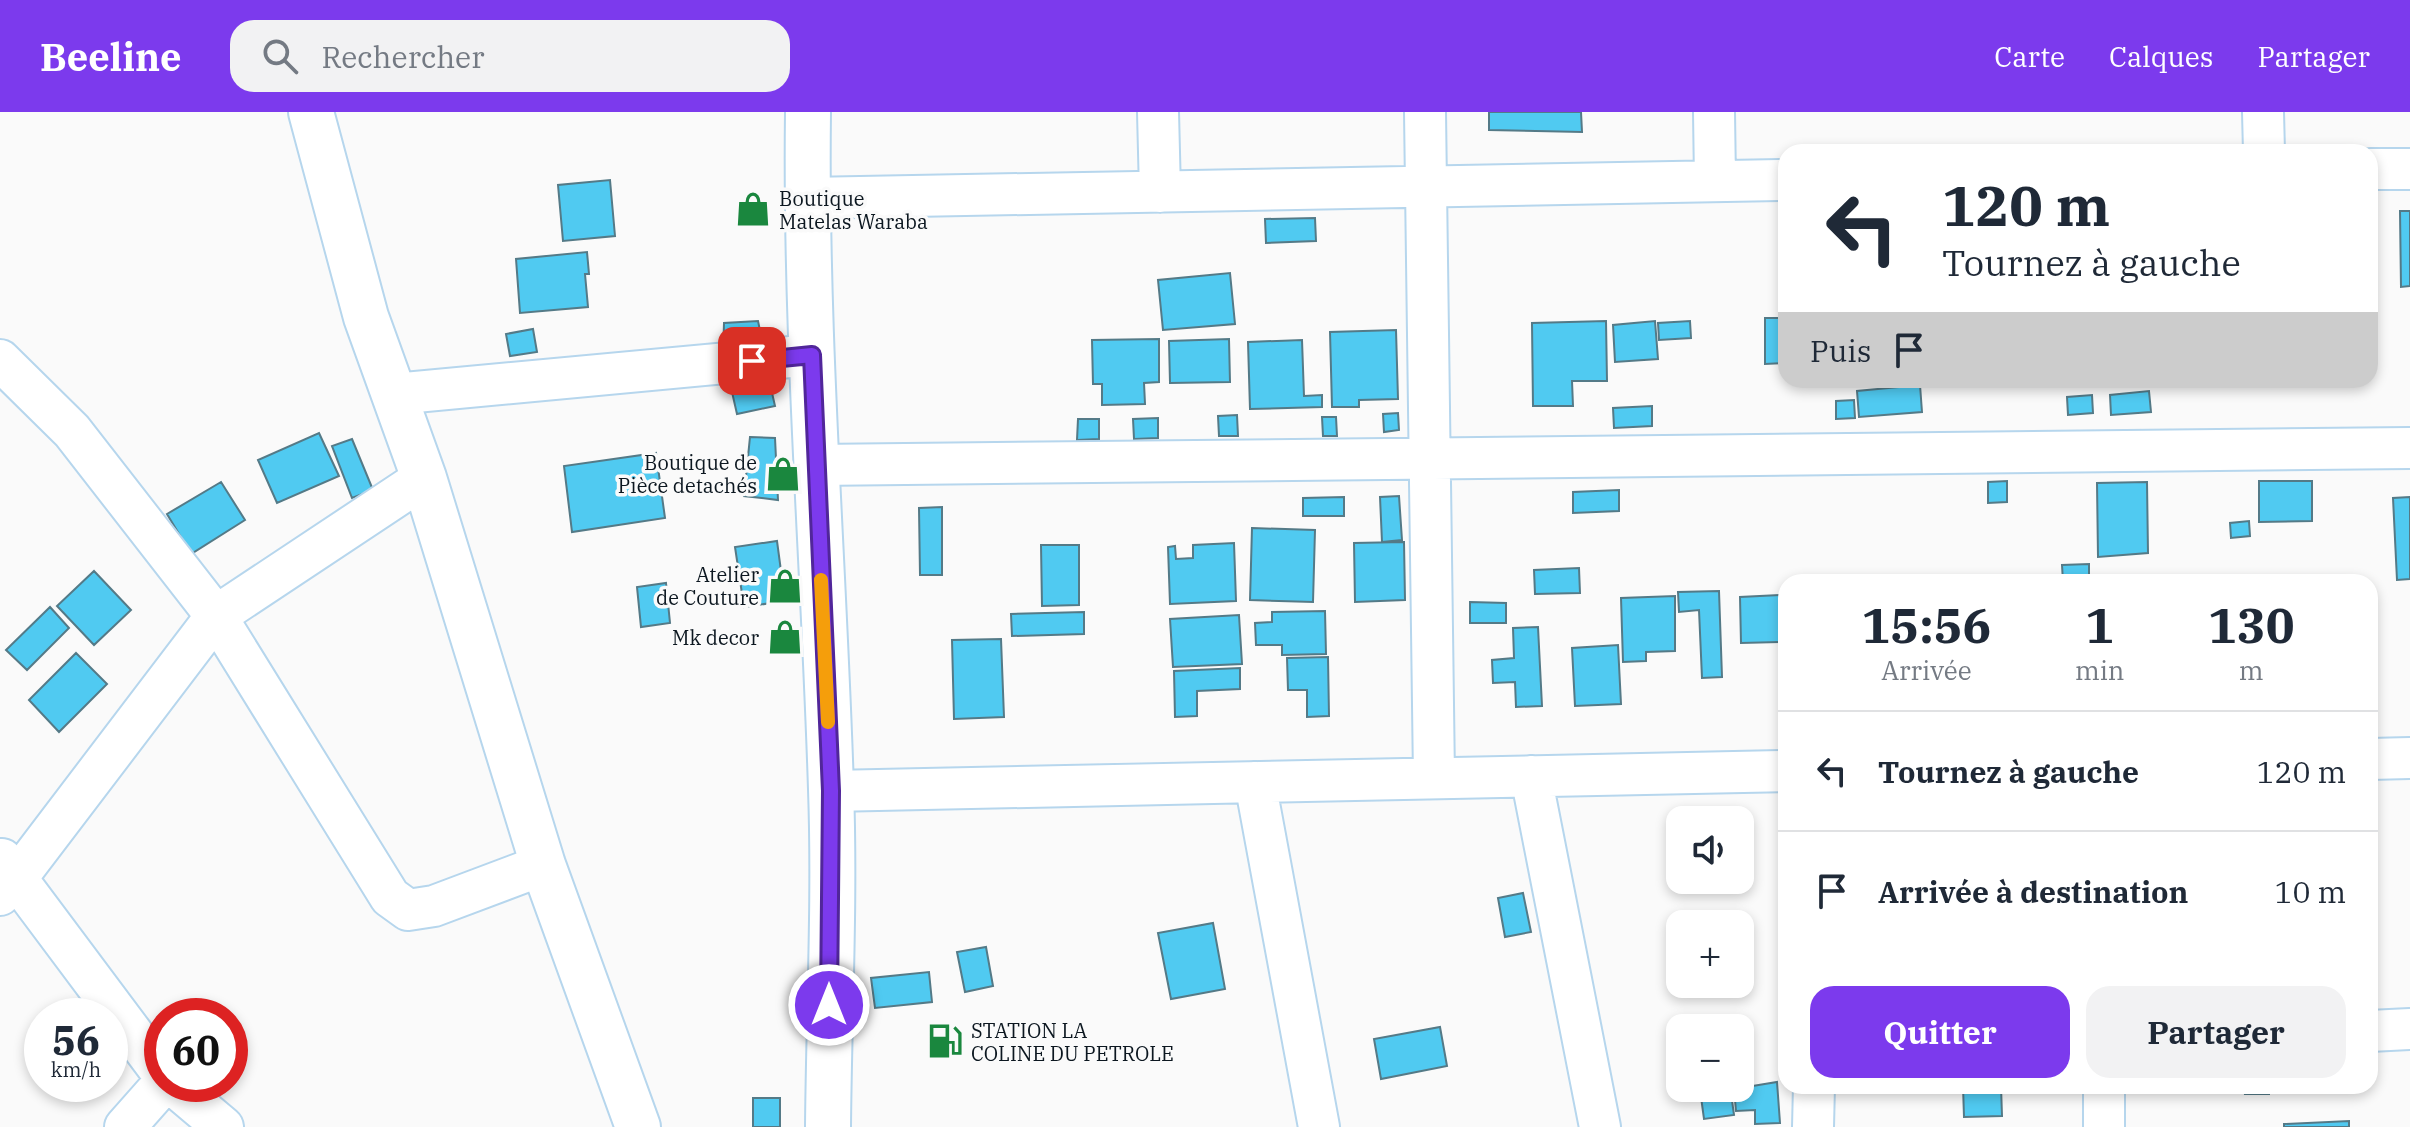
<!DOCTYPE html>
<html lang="fr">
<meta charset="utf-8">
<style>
:root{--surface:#fff;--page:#f2f2f3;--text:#1f2937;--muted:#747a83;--line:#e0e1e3;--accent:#7c3aed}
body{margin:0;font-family:"IBM Plex Serif",serif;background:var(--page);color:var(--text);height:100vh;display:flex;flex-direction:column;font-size:30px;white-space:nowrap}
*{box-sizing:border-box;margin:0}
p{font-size:26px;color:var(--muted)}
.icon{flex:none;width:44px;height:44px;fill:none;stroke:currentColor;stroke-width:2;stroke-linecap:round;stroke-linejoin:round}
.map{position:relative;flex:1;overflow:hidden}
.side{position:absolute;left:1778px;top:462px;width:600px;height:520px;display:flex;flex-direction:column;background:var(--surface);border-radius:24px;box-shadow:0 4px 12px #0003}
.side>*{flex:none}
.hud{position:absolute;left:1778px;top:32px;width:600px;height:244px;border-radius:24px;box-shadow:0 4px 12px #0003;background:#fff;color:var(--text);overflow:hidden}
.tools{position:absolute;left:1666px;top:694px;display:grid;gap:16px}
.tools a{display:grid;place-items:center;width:88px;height:88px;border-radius:16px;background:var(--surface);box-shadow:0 4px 12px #0003;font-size:40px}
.speed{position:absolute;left:24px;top:886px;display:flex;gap:16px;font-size:40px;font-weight:700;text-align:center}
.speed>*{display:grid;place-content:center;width:104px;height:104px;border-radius:50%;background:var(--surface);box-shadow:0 4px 12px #0003;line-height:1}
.speed small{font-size:20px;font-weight:400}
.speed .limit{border:12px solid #d22;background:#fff;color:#111}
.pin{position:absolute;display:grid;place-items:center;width:68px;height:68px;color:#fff;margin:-34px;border-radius:16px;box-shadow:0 4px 12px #0006}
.me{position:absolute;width:88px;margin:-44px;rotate:0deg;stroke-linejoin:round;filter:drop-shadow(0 0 6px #0008)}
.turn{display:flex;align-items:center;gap:28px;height:168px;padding:0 32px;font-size:36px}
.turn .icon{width:104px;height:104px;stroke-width:2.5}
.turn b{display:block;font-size:56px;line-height:68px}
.then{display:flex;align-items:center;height:76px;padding:0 32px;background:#0003;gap:16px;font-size:30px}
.eta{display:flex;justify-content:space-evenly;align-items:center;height:136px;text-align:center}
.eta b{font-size:48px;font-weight:700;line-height:56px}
.primary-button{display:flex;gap:16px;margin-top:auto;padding:16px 32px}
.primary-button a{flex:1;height:92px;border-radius:24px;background:var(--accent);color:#fff;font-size:32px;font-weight:700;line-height:92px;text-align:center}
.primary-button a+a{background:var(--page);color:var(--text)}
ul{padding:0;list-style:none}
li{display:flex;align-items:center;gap:24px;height:120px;padding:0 32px;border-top:2px solid var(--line)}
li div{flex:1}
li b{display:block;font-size:30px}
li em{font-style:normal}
header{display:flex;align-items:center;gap:48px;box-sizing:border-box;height:112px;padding:0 40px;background:var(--accent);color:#fff}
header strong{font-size:38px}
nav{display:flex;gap:44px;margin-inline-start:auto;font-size:28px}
.search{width:560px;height:72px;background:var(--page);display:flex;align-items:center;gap:20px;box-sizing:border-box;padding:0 28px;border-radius:24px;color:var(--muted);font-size:30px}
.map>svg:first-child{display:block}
.building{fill:#50caf1;stroke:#547a87;stroke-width:2}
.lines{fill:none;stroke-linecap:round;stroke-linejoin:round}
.street-casing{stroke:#b6d6ed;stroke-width:44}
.secondary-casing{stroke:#b6d6ed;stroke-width:48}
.primary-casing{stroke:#b6d6ed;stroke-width:48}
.street{stroke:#fff;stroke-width:40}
.secondary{stroke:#fff;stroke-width:44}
.primary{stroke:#fff;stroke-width:44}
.route-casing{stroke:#51269a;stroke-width:20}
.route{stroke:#7c3aed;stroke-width:14}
.slow{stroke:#f59e0b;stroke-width:14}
.labels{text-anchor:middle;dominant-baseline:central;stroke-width:7;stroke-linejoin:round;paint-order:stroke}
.poi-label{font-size:20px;fill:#0c1720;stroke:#fafafa;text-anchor:end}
</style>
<header>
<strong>Beeline</strong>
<div class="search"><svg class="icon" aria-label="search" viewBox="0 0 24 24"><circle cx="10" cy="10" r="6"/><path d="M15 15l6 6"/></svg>Rechercher</div>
<nav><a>Carte</a><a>Calques</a><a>Partager</a></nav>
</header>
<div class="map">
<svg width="2410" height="1015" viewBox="0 0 2410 1015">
<rect width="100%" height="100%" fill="#fafafa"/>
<path class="building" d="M1489,0H1581L1582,20L1489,18Z
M610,68L615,124L563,129L558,73Z
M2400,99H2410V174L2401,175Z
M1315,106L1316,129L1266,131L1265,107Z
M587,140L589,162H585L588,195L520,201L516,147Z
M1230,161L1235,212L1163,218L1158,168Z
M1765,206H1786V251L1765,252Z
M758,209L764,238L723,244L724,211Z
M1606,209L1607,269H1572L1573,294H1533L1532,211Z
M1655,209L1658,247L1615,250L1613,213Z
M1690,209L1691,226L1659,228L1658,211Z
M533,217L537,240L510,244L506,222Z
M1396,218L1398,287L1359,288V295H1332L1330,220Z
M1159,227V270L1144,271L1145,292L1102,293V272H1093L1092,228Z
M1229,227L1230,270L1170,271L1169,229Z
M1302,228L1304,284L1322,283V295L1250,297L1248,230Z
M770,272L775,294L737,302L732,280Z
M1920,273L1922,300L1859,305L1857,279Z
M2149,279L2151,300L2111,303L2110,283Z
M2092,283L2093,301L2068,303L2067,285Z
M1854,288L1855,306L1836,307V289Z
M1652,294V314L1614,316L1613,296Z
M1398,301L1399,318L1384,320L1383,302Z
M1237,303L1238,324H1219L1218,304Z
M1322,305H1336L1337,324H1323Z
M1158,306V326L1134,327L1133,307Z
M1078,307H1099V327L1077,328Z
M319,321L339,364L277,391L258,348Z
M750,325L775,326L778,388L744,384Z
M352,327L373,378L352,386L332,334Z
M656,341L665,406L572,420L564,354Z
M2007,369V390L1988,391V370Z
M2259,369H2312V409L2259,410Z
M221,370L245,408L191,442L167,402Z
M2147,370L2148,441L2098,445L2097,371Z
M1619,378V399L1573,401V380Z
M1399,384L1402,428L1382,430L1380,385Z
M1344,385V404H1303V386Z
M2410,385V467L2397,468L2393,386Z
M942,395V463H920L919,396Z
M2249,409L2250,424L2231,426L2230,411Z
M1252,416L1315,418L1313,490L1250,488Z
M777,429L785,489L744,495L735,435Z
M1404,430L1405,488L1355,490L1354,431Z
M1234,431L1236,489L1170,492L1168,435L1175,434L1176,447L1193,446V433Z
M1041,433H1079V493L1042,494Z
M2089,452V470H2063L2062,453Z
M1579,456L1580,481L1535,482L1534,458Z
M94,459L131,498L94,533L57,494Z
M666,471L670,511L641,515L637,475Z
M1719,479L1722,565L1702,566L1699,498L1679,500L1678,480Z
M1781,483L1782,530L1741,531L1740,485Z
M1675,484V539L1646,540V549L1623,550L1621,486Z
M1470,490L1506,491V511H1470Z
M50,495L69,516L27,558L6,538Z
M1325,499L1326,542L1282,543V533H1256L1255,511L1272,510V500Z
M1084,500V522L1012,524L1011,502Z
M1239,503L1242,552L1173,555L1170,507Z
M1538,515L1542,594L1516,595L1515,570L1493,571L1492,548L1514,546L1513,516Z
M1001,527L1004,605L954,607L952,528Z
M1618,533L1621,592L1575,594L1572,536Z
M76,541L107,572L59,620L29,588Z
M1328,545L1329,604L1307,605V578H1288L1287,546Z
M1240,556V577L1197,579V604L1175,605L1174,559Z
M1523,781L1531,820L1505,825L1498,786Z
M1213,811L1225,877L1171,887L1158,821Z
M986,835L993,874L965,880L957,840Z
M929,860L932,890L875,896L871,866Z
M1440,915L1447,954L1381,967L1374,927Z
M1777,970L1780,1011L1755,1012V998L1736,999L1734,977Z
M1963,974H2001L2002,1004L1964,1005Z
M2246,974H2269V982H2245Z
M1731,981L1734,1003L1704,1007L1701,985Z
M753,986H780V1015H753Z
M2349,1009V1015H2284V1012Z"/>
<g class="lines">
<g class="street-casing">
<path id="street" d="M1158,0L1160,80
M1425,0L1434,666
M1714,0L1715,69
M2263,0L2264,40
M2370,57H2410
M807,86L1786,68
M0,248L72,319L216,504L390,785L408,798L434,794L543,753
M394,282L812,243
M815,353L2410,336
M2370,647L2410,646
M1531,664L1600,1015
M1255,670L1319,1015
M831,679L1786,659
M2,747L162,961
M0,783L16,767L216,504L424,366
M2370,919L2410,917
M172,972L223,1015
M2104,974V1015
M125,1015L163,972
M1813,1015L1814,974"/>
</g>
<g class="secondary-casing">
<path id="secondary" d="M311,0L366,205L424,366L543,753L638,1015"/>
</g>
<g class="primary-casing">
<path id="primary" d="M808,0C805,226 824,451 831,677C835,789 829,902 828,1015"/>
</g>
<use href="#street" class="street"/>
<use href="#secondary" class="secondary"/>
<use href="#primary" class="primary"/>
</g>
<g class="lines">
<g class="route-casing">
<path id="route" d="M752,249L812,243L831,679L829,893"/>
</g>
<use href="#route" class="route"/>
<path class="slow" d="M821,468L828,610"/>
</g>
<defs>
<g id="shop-bare" transform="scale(2.76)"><path d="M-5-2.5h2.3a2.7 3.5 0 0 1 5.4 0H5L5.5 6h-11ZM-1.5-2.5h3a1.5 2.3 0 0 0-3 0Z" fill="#1a873e" stroke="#fafafa" stroke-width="2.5" paint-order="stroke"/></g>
<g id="fuel-bare" transform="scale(2.76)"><path d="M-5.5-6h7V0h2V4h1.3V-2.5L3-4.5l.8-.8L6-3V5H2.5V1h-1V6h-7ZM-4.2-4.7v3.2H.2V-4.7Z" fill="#1a873e" stroke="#fafafa" stroke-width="2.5" paint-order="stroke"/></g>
</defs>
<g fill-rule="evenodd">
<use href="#shop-bare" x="753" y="97"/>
<use href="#shop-bare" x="783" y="362"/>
<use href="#shop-bare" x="785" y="474"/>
<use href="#shop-bare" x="785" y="525"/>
<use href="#fuel-bare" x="945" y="929"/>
</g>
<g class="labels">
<g class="poi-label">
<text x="779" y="86" text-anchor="start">Boutique<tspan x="779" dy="23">Matelas Waraba</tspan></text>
<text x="757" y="350">Boutique de<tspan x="757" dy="23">Pièce detachés</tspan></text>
<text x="759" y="462">Atelier<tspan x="759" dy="23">de Couture</tspan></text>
<text x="759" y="525">Mk decor</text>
<text x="971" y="918" text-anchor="start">STATION LA<tspan x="971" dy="23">COLINE DU PETROLE</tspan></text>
</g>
</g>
</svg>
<div class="tools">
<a><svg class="icon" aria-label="sound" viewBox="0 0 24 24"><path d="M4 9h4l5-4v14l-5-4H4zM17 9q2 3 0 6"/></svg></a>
<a>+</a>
<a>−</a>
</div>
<div class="speed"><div>56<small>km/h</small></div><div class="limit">60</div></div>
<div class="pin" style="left:752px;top:249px;background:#d93025"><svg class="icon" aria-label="arrive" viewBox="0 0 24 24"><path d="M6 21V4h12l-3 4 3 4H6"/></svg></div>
<svg class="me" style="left:829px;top:893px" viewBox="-20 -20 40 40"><circle r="17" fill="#7c3aed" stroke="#fff" stroke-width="3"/><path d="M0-11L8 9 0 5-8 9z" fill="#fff"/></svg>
<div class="hud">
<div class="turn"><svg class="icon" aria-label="left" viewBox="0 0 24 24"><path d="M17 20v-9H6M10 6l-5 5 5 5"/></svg><div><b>120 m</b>Tournez à gauche</div></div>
<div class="then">Puis<svg class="icon" aria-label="arrive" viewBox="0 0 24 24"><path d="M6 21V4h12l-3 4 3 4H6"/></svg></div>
</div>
<section class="side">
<div class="eta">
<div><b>15:56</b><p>Arrivée</p></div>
<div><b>1</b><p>min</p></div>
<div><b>130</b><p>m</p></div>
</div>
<ul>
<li><svg class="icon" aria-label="left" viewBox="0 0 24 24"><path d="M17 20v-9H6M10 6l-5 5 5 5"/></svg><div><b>Tournez à gauche</b></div><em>120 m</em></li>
<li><svg class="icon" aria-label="arrive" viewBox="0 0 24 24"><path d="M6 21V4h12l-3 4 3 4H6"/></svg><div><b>Arrivée à destination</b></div><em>10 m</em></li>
</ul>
<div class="primary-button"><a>Quitter</a><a>Partager</a></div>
</section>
</div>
